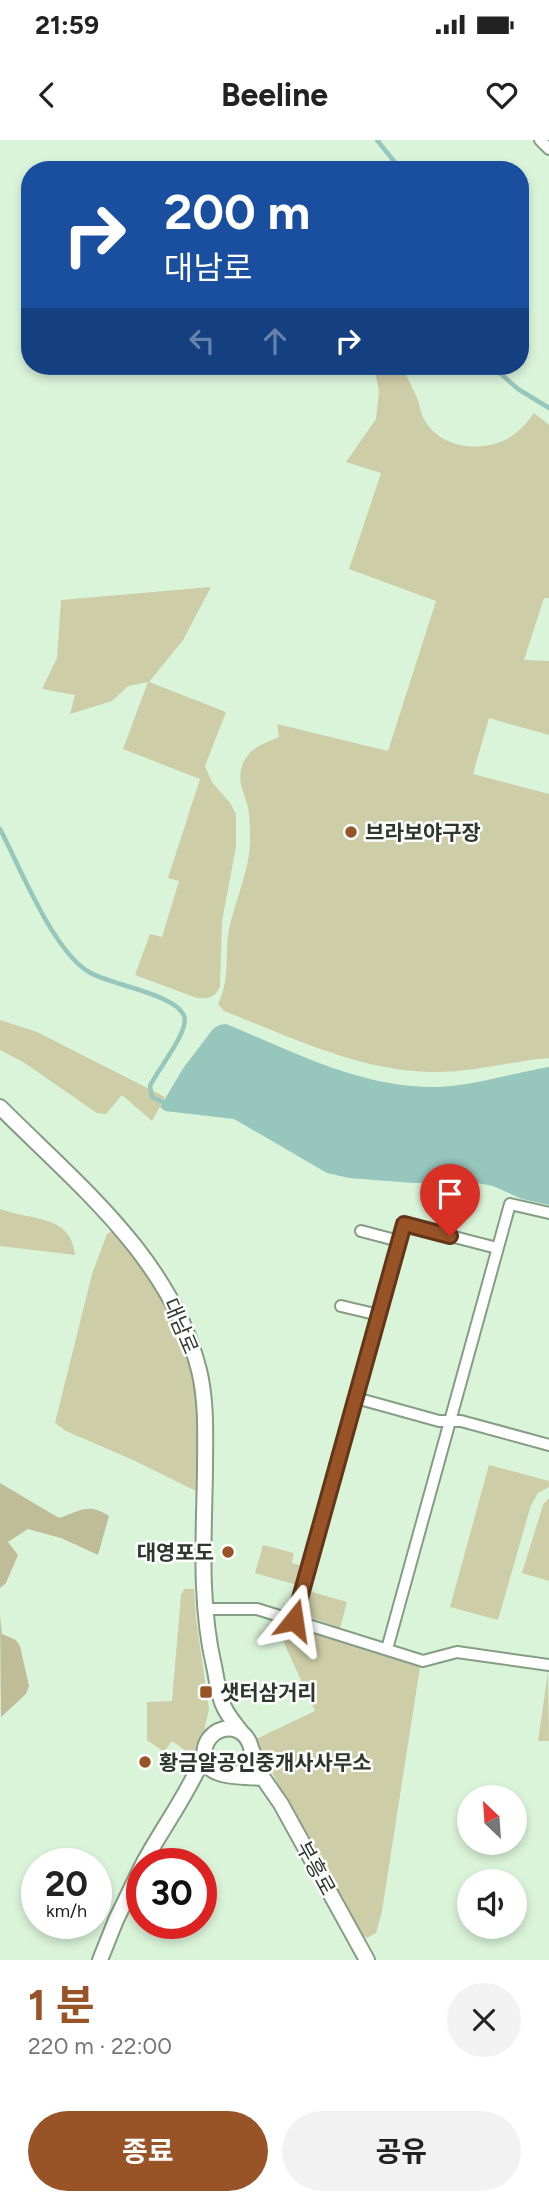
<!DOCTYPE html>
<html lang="ko">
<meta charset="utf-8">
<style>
:root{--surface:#fff;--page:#f2f2f2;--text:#222;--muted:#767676;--accent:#985327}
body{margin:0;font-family:Figtree,"Noto Sans KR",sans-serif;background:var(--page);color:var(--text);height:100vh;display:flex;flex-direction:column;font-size:26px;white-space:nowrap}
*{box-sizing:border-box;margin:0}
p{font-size:23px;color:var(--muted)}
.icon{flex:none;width:38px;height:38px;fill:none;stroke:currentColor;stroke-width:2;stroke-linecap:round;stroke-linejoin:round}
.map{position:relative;height:1820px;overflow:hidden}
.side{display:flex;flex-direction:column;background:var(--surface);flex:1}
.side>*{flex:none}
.guide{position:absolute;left:21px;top:21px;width:508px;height:214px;border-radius:28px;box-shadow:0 4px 10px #0003;background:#1a4fa0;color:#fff;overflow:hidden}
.needle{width:46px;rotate:335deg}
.fabs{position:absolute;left:457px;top:1645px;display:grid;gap:14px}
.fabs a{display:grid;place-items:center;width:70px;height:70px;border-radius:50%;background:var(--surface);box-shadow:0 4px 10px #0003;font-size:35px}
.speed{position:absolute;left:21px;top:1708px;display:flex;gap:14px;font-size:35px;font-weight:700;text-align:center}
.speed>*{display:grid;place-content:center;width:91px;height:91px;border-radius:50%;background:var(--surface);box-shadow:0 4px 10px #0003;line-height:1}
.speed small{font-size:18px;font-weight:400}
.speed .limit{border:10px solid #d22;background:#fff;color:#111}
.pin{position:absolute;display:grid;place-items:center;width:60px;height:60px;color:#fff;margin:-72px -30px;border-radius:50% 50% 50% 0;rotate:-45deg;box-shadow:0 0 7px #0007}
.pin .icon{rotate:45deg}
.me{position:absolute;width:77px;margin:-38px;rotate:15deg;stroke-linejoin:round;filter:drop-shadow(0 0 5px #0008)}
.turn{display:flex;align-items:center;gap:24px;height:147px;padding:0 28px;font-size:32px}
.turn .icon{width:91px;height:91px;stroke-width:2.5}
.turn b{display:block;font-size:49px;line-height:60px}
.lanes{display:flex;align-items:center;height:66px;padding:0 28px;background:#0003;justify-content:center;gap:35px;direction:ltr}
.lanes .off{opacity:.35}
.round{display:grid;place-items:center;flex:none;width:74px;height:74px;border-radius:37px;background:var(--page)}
.head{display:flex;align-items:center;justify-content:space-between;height:119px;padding:0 28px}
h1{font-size:42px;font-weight:700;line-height:52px;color:var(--accent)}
.action{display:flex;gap:14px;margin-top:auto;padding:14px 28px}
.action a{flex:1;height:80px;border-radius:42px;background:var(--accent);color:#fff;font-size:28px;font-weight:700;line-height:80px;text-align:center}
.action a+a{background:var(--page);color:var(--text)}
.status{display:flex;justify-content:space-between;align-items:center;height:49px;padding:0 35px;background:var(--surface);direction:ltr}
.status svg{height:19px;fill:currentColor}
header{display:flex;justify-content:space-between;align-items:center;height:91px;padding:0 28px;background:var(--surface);font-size:32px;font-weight:700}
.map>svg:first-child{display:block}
.green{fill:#cdcda8}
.forest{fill:#bebd97}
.water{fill:#96c6bc}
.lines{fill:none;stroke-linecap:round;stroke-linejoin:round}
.stream{stroke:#96c6bc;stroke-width:4.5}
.minor-casing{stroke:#859d84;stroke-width:14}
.tertiary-casing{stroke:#859d84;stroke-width:18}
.minor{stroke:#fff;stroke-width:10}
.tertiary{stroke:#fff;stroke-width:14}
.route-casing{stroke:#633619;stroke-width:18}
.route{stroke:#985327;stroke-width:12}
.poi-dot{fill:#985327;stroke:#fff;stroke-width:2.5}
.labels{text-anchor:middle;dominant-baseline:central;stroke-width:5;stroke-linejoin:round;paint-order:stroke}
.poi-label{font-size:21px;font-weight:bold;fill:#2d372d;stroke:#fff;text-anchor:start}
.street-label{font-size:21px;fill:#2d372d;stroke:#fff}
</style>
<div class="status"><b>21:59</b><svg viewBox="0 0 49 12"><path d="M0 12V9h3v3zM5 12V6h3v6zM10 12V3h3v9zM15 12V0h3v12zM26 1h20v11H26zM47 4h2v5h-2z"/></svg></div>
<header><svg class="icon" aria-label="back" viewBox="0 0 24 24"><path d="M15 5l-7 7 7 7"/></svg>Beeline<svg class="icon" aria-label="heart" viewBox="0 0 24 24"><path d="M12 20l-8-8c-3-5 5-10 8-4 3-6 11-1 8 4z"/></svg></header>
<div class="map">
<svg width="549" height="1820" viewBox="0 0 549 1820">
<rect width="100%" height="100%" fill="#daf4d9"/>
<path class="green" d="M374,226H401C407,237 413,248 418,260C420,266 421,275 425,281C441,308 480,313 507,299C518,293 527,283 534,273L549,285V458H544L524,520L549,521V595L489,578L473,634L549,654V918C511,921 471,933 432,932C359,931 291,897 224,871L218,864C231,837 224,817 229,790C235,760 250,730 250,700C250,689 250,678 248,667C244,652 237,642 242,626C248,608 263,604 279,597L277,584L388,611L436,461L349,429L381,333L346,322L376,279L379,251Z
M211,447L183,500L149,542L226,572L205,626L212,642L230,663L236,674V707L222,781L220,847C214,858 209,859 197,858L135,835L150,794L162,797L179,741L168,738L200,639L123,609L148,542L128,546L112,561L70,574L75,555L42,549L57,518L61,460Z
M0,880L37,892L165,957L152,981L122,955L106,974L97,973L23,922L0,910Z
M0,1069C32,1081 71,1074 75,1115L0,1106Z
M115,1089C154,1136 190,1193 198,1255C202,1287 198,1320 198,1352L133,1320L66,1291L55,1283L92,1134L107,1094Z
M489,1325L549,1341V1347L538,1353L531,1365L498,1480L450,1467Z
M549,1358V1441L522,1433L543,1365Z
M263,1405L294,1413L292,1423L302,1426L297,1445L255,1433Z
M184,1449H194L196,1478L209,1569L203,1596L193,1616L172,1601L164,1612L147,1600V1562L172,1561L181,1455Z
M309,1451L347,1462L340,1488L307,1476L304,1467Z
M274,1481L420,1527L382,1771L376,1793L367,1798L361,1794L254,1600L315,1571Z
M548,1532L549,1601H538L539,1594Z"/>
<path class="forest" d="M0,1343L59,1378C80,1371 89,1362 109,1376L98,1415L61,1398L28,1389L8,1402L18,1415L6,1443L0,1448Z
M0,1476L2,1494L16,1500L20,1506L29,1546L26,1554L1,1577Z"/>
<path class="water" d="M226,884C295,912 360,948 437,947C475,946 512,933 549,927V1065L522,1059L493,1046L477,1043H413L349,1038L327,1033L234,979L165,971L160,967L184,927L213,889L219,885Z"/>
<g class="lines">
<path class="stream" d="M377,0L401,30
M492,226L518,249L549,268
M0,689C20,727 53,811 89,832C110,845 176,854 184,876C190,891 157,930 150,946L152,957L163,962"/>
<g class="minor-casing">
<path id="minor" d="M540,0L549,9
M361,1091L399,1101
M341,1166L379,1175
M356,1258L439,1281H461L549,1305
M204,1469H257L423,1521L457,1512L549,1525
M294,1480L404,1084L497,1108
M387,1509L510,1064L549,1073"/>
</g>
<g class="tertiary-casing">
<path id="tertiary" d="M0,967C78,1045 171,1119 199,1230C207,1263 205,1297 205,1331C204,1396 199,1462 214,1526C217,1539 218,1556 224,1567C228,1576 236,1585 242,1593
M252,1610L263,1638L281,1664L367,1820
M236,1635C267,1619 246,1578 218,1591C212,1594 206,1601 205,1608C198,1641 243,1636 263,1638
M143,1724C163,1687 188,1654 204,1616
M100,1820L116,1780L142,1726"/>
</g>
<use href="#minor" class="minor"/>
<use href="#tertiary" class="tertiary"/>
</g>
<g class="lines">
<g class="route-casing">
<path id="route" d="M294,1480L404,1084L450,1096"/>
</g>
<use href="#route" class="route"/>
</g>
<g class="poi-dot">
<circle cx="351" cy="692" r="7"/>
<circle cx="228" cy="1412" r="7"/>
<rect x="199" y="1545" width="14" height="14" rx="3.5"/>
<circle cx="145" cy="1622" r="7"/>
</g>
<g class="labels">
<g class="poi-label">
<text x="365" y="692">브라보야구장</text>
<text x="214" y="1412" text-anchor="end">대영포도</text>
<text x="220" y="1552">샛터삼거리</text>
<text x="159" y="1622">황금알공인중개사사무소</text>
</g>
<g class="street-label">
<text transform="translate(181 1186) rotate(67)">대남로</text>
<text transform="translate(316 1728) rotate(61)">부흥로</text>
</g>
</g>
</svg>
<div class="fabs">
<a><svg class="needle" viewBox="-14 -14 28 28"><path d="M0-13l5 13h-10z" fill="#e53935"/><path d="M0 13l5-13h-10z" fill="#767676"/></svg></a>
<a><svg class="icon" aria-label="sound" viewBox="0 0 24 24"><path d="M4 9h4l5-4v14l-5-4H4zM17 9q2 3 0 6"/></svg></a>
</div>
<div class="speed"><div>20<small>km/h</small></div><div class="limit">30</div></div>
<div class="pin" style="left:450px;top:1096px;background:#d93025"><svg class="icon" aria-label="arrive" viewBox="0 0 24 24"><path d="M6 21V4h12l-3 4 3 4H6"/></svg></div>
<svg class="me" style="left:294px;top:1480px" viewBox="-20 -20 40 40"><path d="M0-17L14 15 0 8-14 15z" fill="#985327" stroke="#fff" stroke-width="4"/></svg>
<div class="guide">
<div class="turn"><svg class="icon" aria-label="right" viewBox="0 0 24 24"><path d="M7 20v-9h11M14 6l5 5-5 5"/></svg><div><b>200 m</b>대남로</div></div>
<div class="lanes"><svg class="icon off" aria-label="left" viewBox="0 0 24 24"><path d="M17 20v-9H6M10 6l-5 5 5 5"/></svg><svg class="icon off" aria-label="ahead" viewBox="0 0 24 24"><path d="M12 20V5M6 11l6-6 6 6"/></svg><svg class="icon" aria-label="right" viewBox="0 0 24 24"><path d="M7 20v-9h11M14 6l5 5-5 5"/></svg></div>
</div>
</div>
<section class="side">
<div class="head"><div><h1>1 분</h1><p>220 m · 22:00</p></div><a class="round"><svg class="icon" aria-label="close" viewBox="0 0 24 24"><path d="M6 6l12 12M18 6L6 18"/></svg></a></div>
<div class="action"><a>종료</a><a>공유</a></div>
</section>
